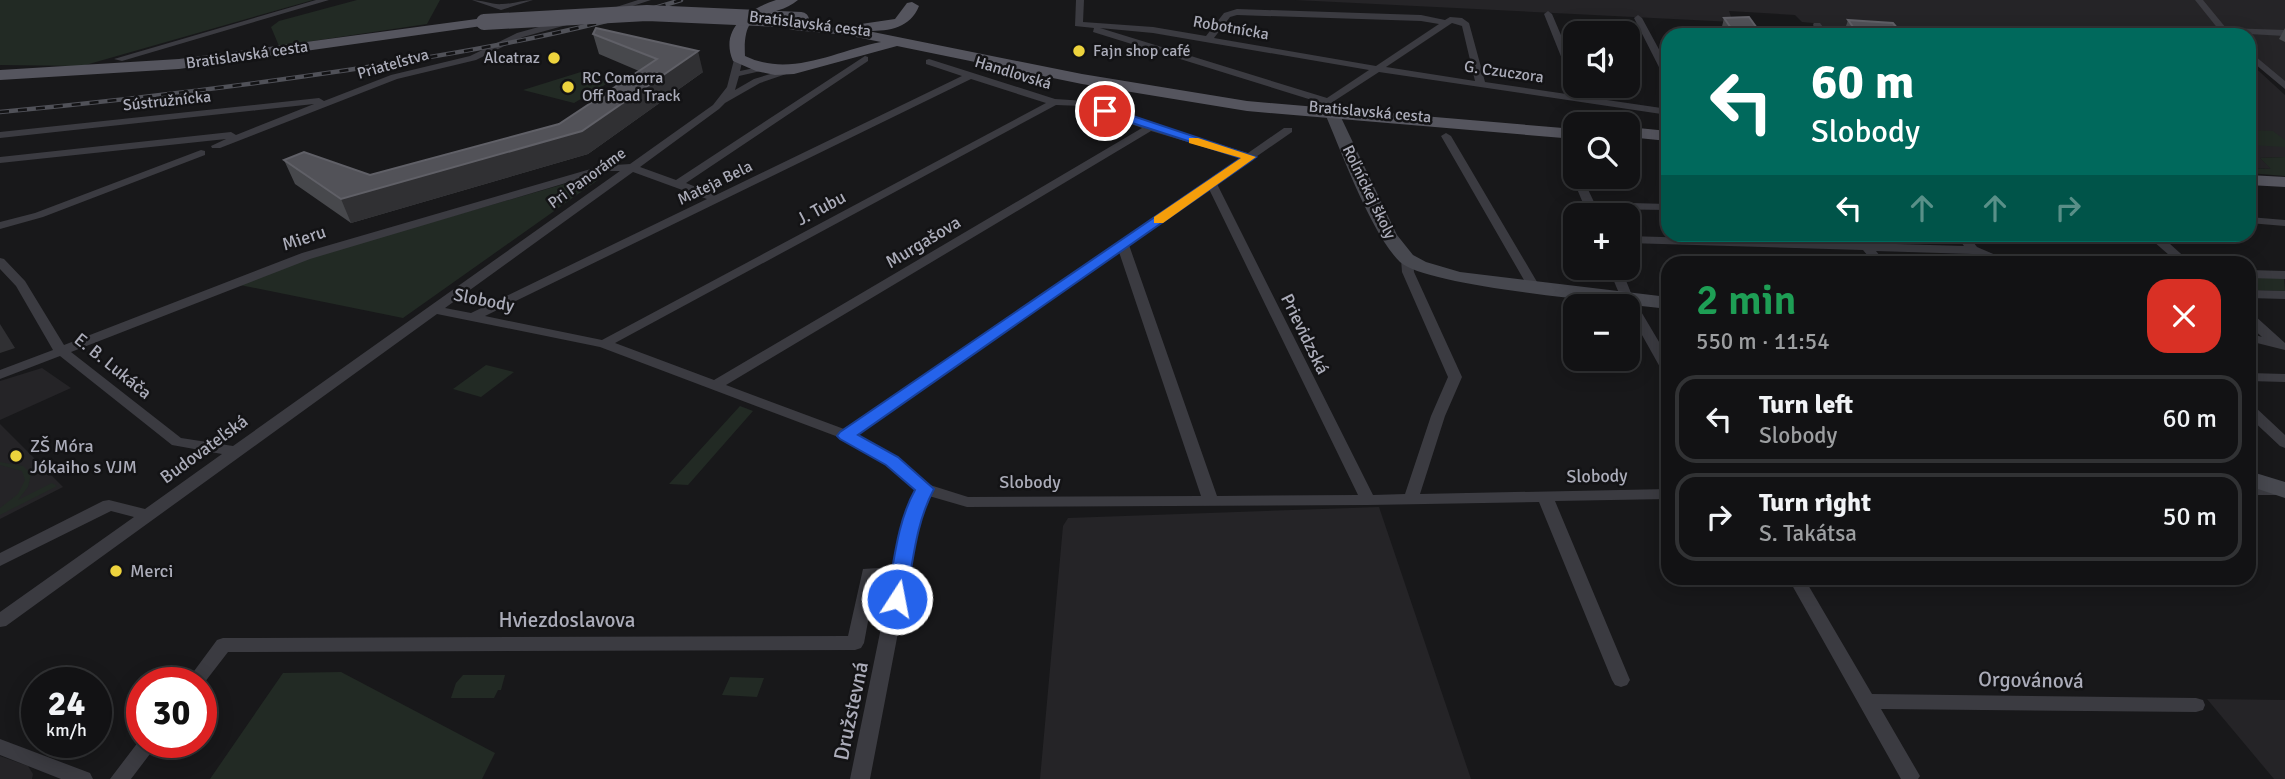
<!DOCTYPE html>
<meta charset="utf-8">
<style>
:root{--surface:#121214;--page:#1f2022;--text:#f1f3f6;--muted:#9c9ea0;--line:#313234}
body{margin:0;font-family:Signika,sans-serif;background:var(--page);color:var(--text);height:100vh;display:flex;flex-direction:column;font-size:26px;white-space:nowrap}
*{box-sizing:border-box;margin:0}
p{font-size:23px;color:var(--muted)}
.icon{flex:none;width:38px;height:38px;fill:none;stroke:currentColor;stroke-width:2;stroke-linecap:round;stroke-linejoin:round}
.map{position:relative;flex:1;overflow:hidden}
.side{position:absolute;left:1661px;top:256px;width:595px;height:329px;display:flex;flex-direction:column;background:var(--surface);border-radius:21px;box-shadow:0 4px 18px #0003,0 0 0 2px var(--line)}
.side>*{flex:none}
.guide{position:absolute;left:1661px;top:28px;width:595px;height:214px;border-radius:21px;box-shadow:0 4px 18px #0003,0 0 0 2px var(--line);background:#00695c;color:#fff;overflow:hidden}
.fabs{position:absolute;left:1563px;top:21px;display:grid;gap:14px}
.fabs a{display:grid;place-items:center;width:77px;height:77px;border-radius:14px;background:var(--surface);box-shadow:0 4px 18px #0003,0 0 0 2px var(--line);font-size:35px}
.speed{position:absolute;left:21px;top:667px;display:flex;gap:14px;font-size:35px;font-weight:700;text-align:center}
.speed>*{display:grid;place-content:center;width:91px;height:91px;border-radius:50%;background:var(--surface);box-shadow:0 4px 18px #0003,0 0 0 2px var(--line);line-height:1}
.speed small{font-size:18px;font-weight:400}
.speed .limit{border:10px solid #d22;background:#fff;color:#111}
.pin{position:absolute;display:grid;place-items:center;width:60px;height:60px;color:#fff;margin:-30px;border:4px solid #fff;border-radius:50%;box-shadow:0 2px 7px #0007}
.me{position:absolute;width:77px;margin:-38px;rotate:11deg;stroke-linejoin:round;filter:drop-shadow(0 0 5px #0008)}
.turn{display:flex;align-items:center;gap:24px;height:147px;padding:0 35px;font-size:32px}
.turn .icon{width:91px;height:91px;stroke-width:2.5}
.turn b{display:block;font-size:49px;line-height:60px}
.lanes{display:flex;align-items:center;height:66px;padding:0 35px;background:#0003;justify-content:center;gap:35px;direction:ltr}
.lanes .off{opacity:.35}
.round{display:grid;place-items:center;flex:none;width:74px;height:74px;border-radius:21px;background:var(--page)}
.head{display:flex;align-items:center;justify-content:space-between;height:119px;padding:0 35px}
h1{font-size:42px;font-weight:600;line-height:52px;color:#1e9e55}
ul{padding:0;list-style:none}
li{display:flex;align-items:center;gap:21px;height:88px;margin:0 14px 10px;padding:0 21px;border:4px solid var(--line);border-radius:21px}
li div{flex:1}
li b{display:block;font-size:26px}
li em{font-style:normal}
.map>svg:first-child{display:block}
.built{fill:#252427}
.green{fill:#222a24}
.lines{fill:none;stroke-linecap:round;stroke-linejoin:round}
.street{fill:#3b3b41;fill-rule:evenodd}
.secondary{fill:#47484f;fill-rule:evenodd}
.primary{fill:#55555e;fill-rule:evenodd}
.rail-casing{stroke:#505158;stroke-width:4.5}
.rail{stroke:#131315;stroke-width:2.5;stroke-dasharray:9;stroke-linecap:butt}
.primary-bridge{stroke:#55555e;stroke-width:16}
.wall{fill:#47484c}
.shaded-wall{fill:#303033}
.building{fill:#525258;stroke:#606067;stroke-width:2}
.route{fill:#2563eb;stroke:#184099;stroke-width:2}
.slow{fill:#f59e0b}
.poi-dot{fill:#edd33d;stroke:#131315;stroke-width:2.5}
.labels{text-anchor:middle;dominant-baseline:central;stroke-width:5;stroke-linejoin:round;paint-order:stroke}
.far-street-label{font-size:16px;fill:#abacb9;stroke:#131315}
.far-poi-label{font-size:16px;fill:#abacb9;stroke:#131315;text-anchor:start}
.street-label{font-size:18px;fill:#abacb9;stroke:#131315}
.poi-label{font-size:18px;fill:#abacb9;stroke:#131315;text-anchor:start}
.near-street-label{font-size:21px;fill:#abacb9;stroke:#131315}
</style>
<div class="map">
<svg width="2285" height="779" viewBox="0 0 2285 779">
<rect width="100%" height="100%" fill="#18181a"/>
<path class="built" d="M1295,0H2285V84L2249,54V35H1818L1813,23L1802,22L1795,15L1729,11L1733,22Z
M2249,62L2285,95V157L2260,158L2272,169L2249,168Z
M42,368L71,388L0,420V381Z
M0,424L63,487L0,519Z
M1379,507L1471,779H1477H1040L1063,526L1068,518Z
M2207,699L2285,700V779H2274Z
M0,756L28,766L33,774L32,779H0Z"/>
<path class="green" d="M0,0H313L82,66L0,65Z
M357,0H440L427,24L279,46L271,27L279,21Z
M584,71L608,83L574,103L523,90Z
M2249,130L2273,131L2285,140V147L2249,145Z
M2285,157V176L2249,173V168L2271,169L2260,158Z
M592,176L598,177V180L403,318L235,284L324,253Z
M2249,276L2284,277L2285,291L2249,290Z
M486,365L514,372L481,397L453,389Z
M740,406L753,411L688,485L669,484Z
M0,462L23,466L31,474L28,487L18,500L52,483L57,486L0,515V508L18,494L25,480L22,471L0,465Z
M341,672L495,753L482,779H210L283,673Z
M463,675H505L501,690H498L494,698H451L456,683Z
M730,677L764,678L757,697L722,695Z"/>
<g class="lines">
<path class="street" d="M316,0H329L122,61L114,59Z
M472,0C482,0 493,5 502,4C513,4 522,0 533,0L501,10Z
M638,0H651L608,14L604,11Z
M1076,0H1084L1083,22L1153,27L1206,36L1224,13L1237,9L1421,15L1445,20L1450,17L1462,18L1469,23L1485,82L1668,109V115L1379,72L1328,105L1093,32L1094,28L1075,26ZM1237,15L1421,21L1439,24L1376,66L1214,38L1230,17ZM1452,23L1462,26L1475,81L1386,67ZM1100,28L1153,33L1369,70L1327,98Z
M2195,0H2203L2226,28L2285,30V36L2231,33L2232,35H2223Z
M1548,11L1552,14L1575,68V82L1570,79L1544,14Z
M1638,15L1642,18L1668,66V78L1663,75L1634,18Z
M571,18L575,21L574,23L523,37L476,60L397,79L220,148H212L211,146L226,139L0,163V157L231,132L236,135L314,104L0,138V132L319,98L324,101L391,75L470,56L517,33Z
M1814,23H1820L1829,35H1820L1813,25Z
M2249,51L2285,81V89L2249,59Z
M735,56L743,58L740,71L764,66L769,69L739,76L735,90L754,79L790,68L795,71L760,83L725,103L719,109L640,167L676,180L865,56L868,57V61L686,183L716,195L962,76L926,64V60L929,59L1055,99L1086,101L1154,125L1248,153L1284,128H1292V132L1217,184L1373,495L1405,494L1431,416L1448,377L1402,272L1401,259L1407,255L1413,259L1414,272L1462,377L1445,416L1420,494L1668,489V499L1555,501L1630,680L1627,685L1621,687L1615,685L1612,680L1539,502L1368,505L967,507L929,496L919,523L870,779H850L891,579H876L864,643L861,648L855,650L228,652L201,687V682H186L217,640L223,638L848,636L863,569L894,567L908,505L917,490L887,464L841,438L600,347L437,314L6,626L0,627V612L134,517L111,511L0,566V553L103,501L109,500L145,509L222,454L172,445L60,356L0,379V370L53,350L16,286L0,269V258L4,259L25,281L64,345L302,253L601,166L630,164L713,105L727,87ZM971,79L1046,103L602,340L485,316ZM1056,105L1082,106L1142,128L714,380L615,343ZM1151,131L1241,158L844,429L726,385ZM606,171H620L233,446L181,438L71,352L310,259ZM633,172L707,199L471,313L445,308ZM1209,189L1358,495L1217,496L1129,245ZM1119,252L1201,496L968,497L930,485L897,458L856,435Z
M1446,133L1451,136L1540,287L1538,290L1534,291L1528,287L1441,136Z
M1566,149L1570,150L1575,160V177H1582L1594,202L1668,204V210L1597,209L1600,215H1588L1572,177L1573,175L1570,172L1561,152Z
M201,150L205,151V155L43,217L0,229V222L35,213Z
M2249,217L2285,220V226L2249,223Z
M1955,234H1967L1977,247L2012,262H1996L1972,254L1876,251L1885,262H1873L1863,250L1628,243V236L1964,246Z
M2145,234H2159L2190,262H2177Z
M1609,268H1621L1633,298L1668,357V373L1661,369L1628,310C1621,299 1614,282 1609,268Z
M2249,270L2285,271V279L2249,278Z
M2249,290L2285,291V299L2249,298Z
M2249,314L2254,315L2285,343V350L2249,341V333L2262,337L2249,325Z
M2249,373L2285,374V382L2249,381Z
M2249,405L2254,406L2285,435V448L2280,446L2249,417Z
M2249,485H2285V495H2249Z
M1788,578H1804L1872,694L2196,698L2203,700L2205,705L2203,710L2196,712L1881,709L1920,776L1918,779H1901Z
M142,737V742H159L131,779H110Z
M0,739L90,773L93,779H61L0,755Z"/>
<path class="secondary" d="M1330,105L1337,109L1397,235L1413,255L1426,262L1460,272L1668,297V309C1621,303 1427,287 1400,262C1371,234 1340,148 1323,109Z
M2249,471L2285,482V498L2249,486Z"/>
<path class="primary" d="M776,0H798C771,22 742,2 745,56C791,78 835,51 881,42L846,35L794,30L789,29V23L861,30V24L895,19L907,3L912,2L919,6C910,28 890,31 868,31L1082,74L1247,101L1575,129V139L1247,111L1082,84L897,46L794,74L775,75L756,71L733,61C719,28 749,9 776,0Z
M484,18L489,19V25L179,69L0,80V70L179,59Z
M1628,127L1668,131V141L1628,137Z
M2249,175L2285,177V187L2249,185Z"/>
<g class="rail-casing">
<path id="rail" d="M0,112C117,101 233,87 348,70C461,53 572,34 681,0"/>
</g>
<use href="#rail" class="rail"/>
<path class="primary-bridge" d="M484,22L647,13L801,20"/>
</g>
<path class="wall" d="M1724,18L1762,35H1720Z
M1848,20L1903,35H1843Z
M2285,28V42L2279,39Z
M593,34L703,72L588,154L351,223L295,184L284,160L370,175L559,124L639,71L599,54Z"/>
<path class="shaded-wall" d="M698,51L703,72L588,154L351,223L341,199L582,131Z
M0,324L15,348L0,353Z"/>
<path class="building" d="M1749,17L1762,35H1736L1724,18Z
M1848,20L1893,23L1903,35H1859Z
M596,28L698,51L582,131L341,199L284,160L304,152L370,175L559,124L657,59L593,34Z
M1947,32L2003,35H1950Z"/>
<path class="route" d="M1101,108H1109L1256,157L858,435L898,457L934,489C916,522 913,562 906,599L904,604H890L887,599C894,563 897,522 915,490L886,465L840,439L837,436L840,432L1241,158L1101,113Z"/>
<path class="slow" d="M1189,138H1198L1256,157L1163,223H1154V217L1241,158L1189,143Z"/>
<g class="poi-dot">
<circle cx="1079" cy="51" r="7"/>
<circle cx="554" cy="58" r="7"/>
<circle cx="568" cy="87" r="7"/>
<circle cx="16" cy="456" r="7"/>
<circle cx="116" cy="571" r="7"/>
</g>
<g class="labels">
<g class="far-street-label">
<text transform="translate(810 24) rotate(7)">Bratislavská cesta</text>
<text transform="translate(1231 28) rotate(10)">Robotnícka</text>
<text transform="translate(247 55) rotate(-8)">Bratislavská cesta</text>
<text transform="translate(393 64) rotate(-16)">Priateľstva</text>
<text transform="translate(1504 72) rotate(8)">G. Czuczora</text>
<text transform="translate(1013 73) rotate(17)">Handlovská</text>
<text transform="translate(167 101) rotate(-6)">Sústružnícka</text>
<text transform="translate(1370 112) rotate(5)">Bratislavská cesta</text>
<text transform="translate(587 178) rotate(-36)">Pri Panoráme</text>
<text transform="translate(715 183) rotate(-26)">Mateja Bela</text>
<text transform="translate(1369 192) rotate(64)">Roľníckej školy</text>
</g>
<g class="far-poi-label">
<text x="1093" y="51">Fajn shop café</text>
<text x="540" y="58" text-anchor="end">Alcatraz</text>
<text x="582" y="78">RC Comorra<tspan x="582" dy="18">Off Road Track</tspan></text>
</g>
<g class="street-label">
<text transform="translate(821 208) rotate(-28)">J. Tubu</text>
<text transform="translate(304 238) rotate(-18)">Mieru</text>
<text transform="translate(923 242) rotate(-31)">Murgašova</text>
<text transform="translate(484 300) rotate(11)">Slobody</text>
<text transform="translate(1305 334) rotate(64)">Prievidzská</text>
<text transform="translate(113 366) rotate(39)">E. B. Lukáča</text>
<text transform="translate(204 449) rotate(-36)">Budovateľská</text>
<text transform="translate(1597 476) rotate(-1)">Slobody</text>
<text x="1030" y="482">Slobody</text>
</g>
<g class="poi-label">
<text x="30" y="446">ZŠ Móra<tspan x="30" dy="21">Jókaiho s VJM</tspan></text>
<text x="130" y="571">Merci</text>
</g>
<g class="near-street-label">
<text x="567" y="620">Hviezdoslavova</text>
<text transform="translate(2031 680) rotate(1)">Orgovánová</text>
<text transform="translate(851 711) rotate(-78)">Družstevná</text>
</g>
</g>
</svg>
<div class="fabs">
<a><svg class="icon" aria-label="sound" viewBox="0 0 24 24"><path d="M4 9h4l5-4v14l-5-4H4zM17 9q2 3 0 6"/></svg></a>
<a><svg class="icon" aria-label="search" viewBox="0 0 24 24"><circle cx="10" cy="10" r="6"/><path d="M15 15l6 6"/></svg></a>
<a>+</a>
<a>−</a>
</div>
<div class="speed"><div>24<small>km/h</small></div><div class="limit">30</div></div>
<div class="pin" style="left:1105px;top:111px;background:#d93025"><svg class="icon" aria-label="arrive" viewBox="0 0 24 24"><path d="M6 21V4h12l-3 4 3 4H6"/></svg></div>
<svg class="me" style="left:897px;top:599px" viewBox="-20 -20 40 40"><circle r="17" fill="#2563eb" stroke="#fff" stroke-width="3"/><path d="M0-11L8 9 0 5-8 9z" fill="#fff"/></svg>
<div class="guide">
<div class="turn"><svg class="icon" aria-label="left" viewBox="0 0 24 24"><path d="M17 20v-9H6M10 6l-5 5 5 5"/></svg><div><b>60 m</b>Slobody</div></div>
<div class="lanes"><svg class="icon" aria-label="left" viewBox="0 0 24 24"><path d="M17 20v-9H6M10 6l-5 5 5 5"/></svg><svg class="icon off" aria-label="ahead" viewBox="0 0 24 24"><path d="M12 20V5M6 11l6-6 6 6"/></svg><svg class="icon off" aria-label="ahead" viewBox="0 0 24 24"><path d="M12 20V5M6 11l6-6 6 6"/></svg><svg class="icon off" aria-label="right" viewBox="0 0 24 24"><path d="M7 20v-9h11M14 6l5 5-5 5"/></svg></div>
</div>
<section class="side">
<div class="head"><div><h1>2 min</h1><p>550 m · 11:54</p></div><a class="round" style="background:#d93025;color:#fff"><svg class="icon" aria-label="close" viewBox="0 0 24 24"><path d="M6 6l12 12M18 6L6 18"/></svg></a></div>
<ul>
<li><svg class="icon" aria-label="left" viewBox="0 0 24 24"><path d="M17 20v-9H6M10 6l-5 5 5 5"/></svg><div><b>Turn left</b><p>Slobody</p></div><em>60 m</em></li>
<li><svg class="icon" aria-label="right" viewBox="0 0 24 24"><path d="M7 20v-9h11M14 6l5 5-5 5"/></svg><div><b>Turn right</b><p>S. Takátsa</p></div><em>50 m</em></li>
</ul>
</section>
</div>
